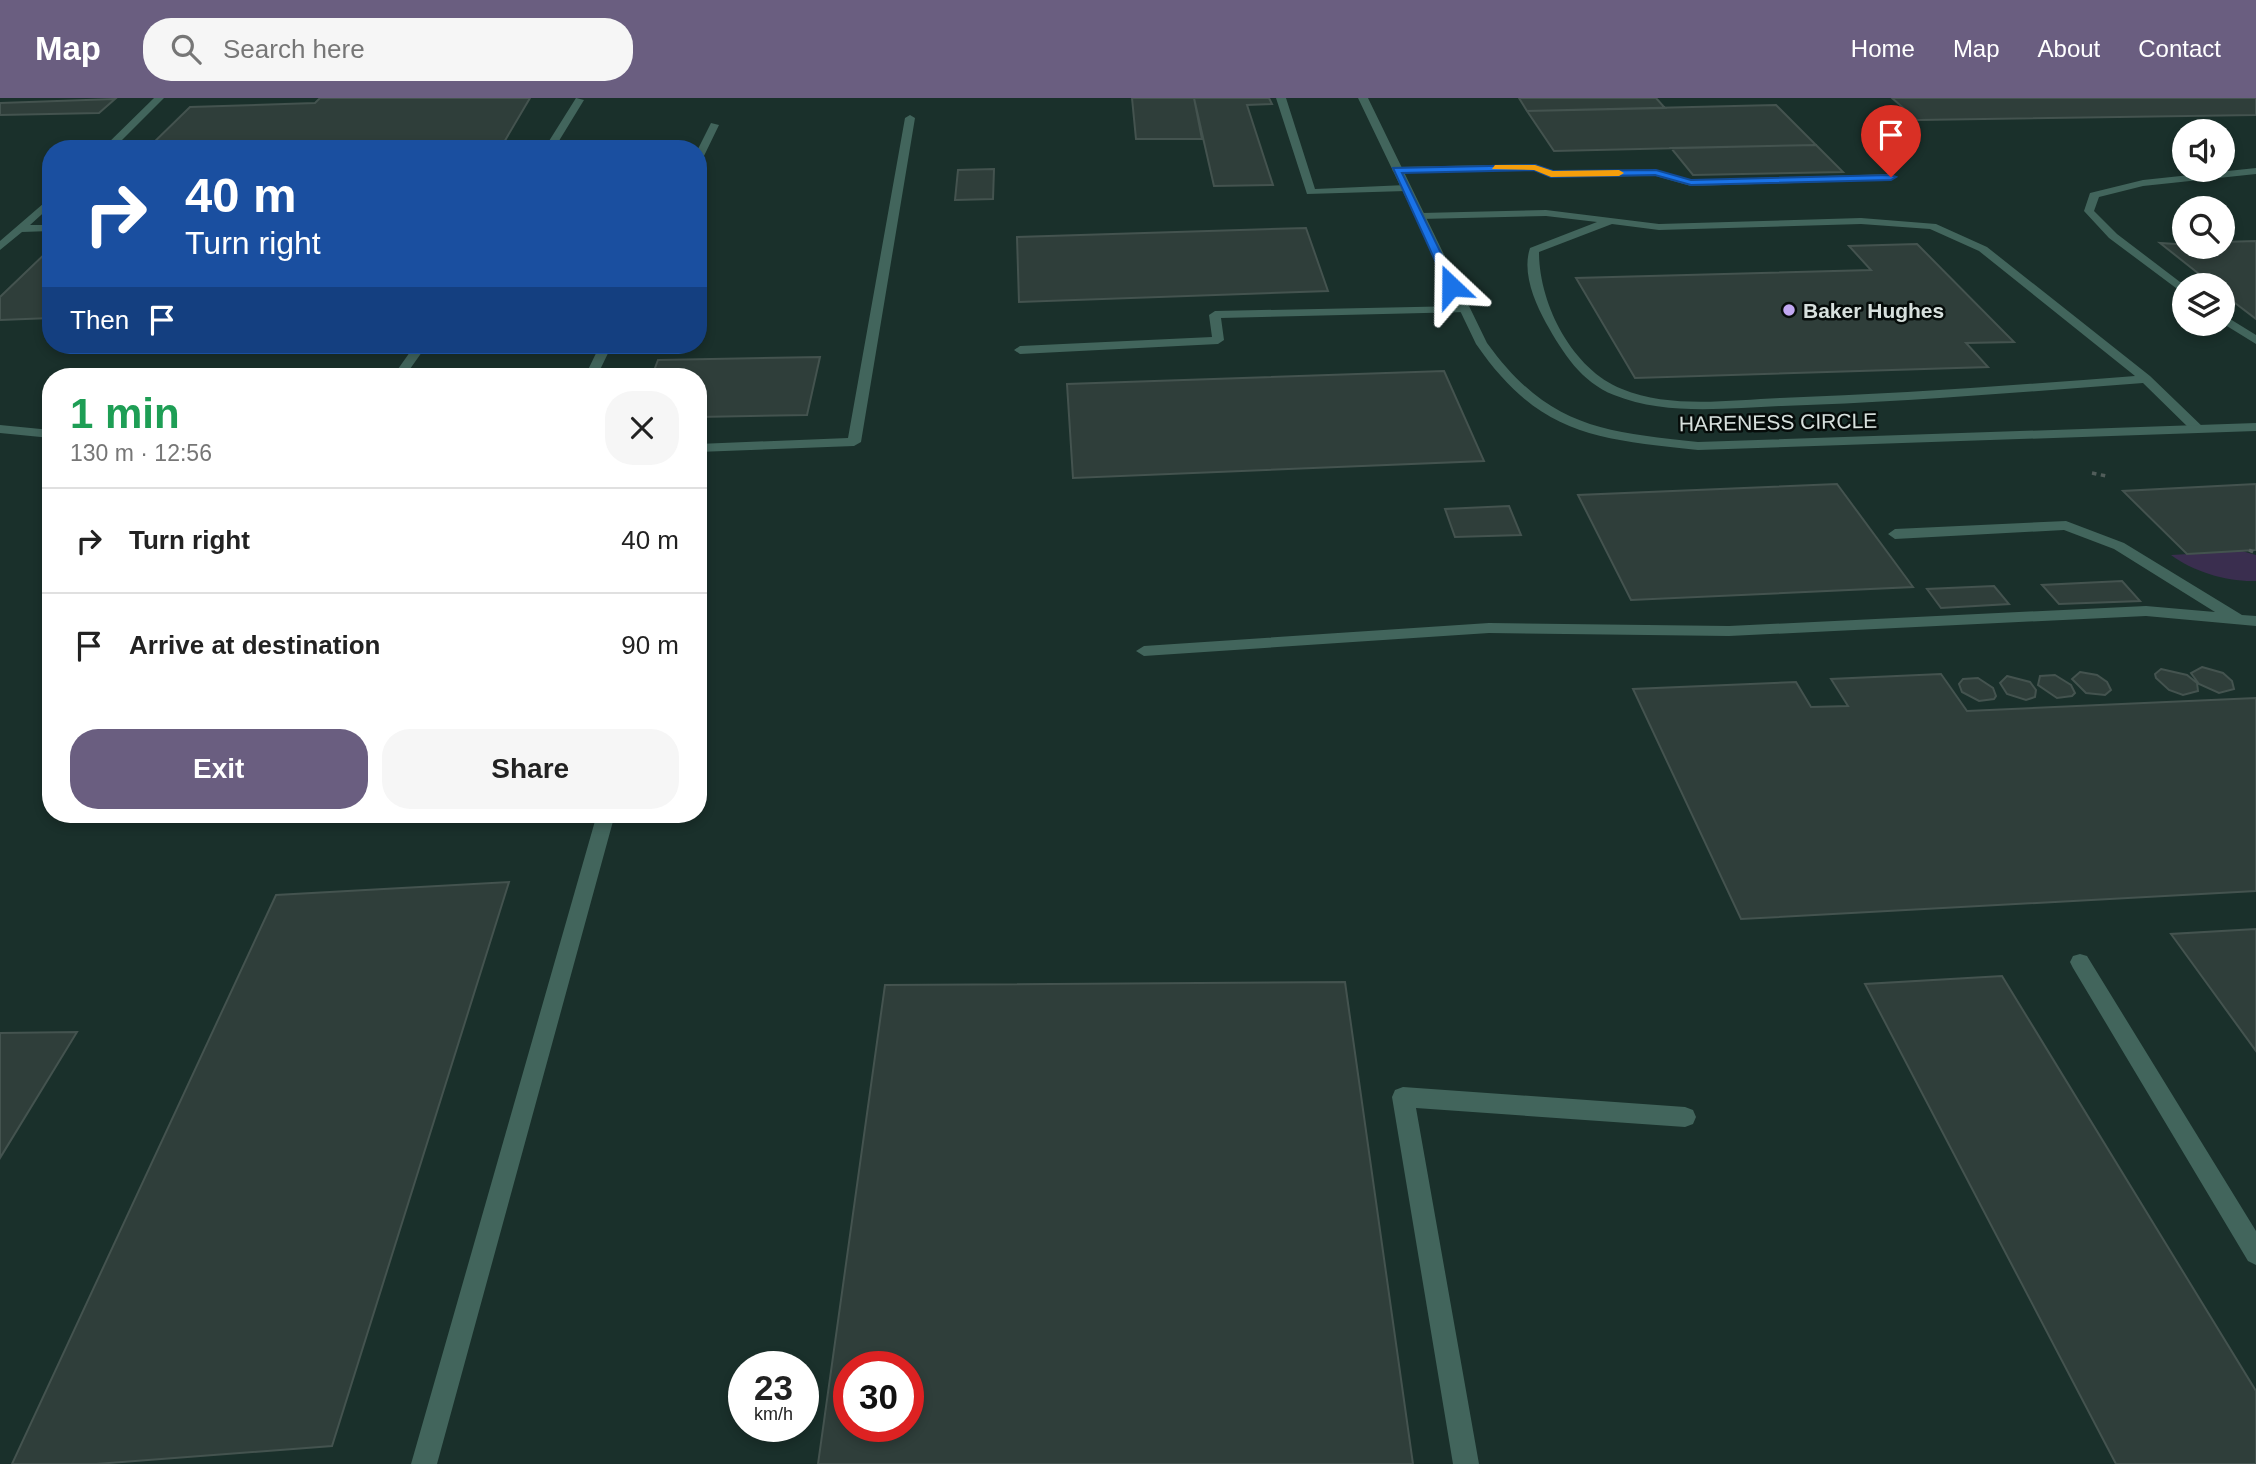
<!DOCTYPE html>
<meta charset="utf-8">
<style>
:root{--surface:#fff;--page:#f6f6f6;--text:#222;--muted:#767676;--line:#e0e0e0;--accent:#6a5e80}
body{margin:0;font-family:Helvetica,sans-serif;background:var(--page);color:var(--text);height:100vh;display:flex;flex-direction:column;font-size:26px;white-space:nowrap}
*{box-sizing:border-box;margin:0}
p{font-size:23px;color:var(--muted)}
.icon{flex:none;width:38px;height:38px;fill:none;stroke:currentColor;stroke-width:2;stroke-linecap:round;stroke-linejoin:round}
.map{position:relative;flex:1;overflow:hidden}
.side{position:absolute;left:42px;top:270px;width:665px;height:455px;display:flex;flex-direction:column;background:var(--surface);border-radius:28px;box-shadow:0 4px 10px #0003}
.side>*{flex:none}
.top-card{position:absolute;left:42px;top:42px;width:665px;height:214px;border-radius:28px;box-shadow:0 4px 10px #0003;background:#1a4fa0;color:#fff;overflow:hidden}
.controls{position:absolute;left:2172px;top:21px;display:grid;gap:14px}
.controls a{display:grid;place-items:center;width:63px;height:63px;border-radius:50%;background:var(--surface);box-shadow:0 4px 10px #0003;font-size:35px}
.speed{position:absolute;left:728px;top:1253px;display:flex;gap:14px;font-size:35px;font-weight:700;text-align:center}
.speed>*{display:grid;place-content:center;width:91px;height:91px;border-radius:50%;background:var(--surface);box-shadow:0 4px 10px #0003;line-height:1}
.speed small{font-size:18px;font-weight:400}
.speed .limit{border:10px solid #d22;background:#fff;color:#111}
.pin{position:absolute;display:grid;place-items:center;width:60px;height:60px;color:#fff;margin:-72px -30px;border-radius:50% 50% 50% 0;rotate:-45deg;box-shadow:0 0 7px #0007}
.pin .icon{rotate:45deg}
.me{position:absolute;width:77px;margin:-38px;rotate:337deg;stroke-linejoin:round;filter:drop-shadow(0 0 5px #0008)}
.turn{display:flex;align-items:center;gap:24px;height:147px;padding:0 28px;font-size:32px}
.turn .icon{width:91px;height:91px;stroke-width:2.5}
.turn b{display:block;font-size:49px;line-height:60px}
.then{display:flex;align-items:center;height:66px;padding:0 28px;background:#0003;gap:14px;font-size:26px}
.round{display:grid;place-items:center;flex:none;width:74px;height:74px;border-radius:28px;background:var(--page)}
.head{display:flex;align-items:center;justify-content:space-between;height:119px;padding:0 28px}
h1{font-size:42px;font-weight:700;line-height:52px;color:#1e9e55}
.action{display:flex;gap:14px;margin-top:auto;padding:14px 28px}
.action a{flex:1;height:80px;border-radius:28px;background:var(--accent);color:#fff;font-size:28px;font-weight:700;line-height:80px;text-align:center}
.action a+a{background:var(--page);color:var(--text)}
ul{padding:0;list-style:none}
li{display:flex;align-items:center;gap:21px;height:105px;padding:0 28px;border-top:2px solid var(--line)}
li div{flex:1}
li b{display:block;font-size:26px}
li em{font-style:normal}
header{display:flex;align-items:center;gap:42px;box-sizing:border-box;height:98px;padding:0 35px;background:var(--accent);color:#fff}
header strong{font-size:33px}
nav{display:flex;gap:38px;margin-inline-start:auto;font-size:24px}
.search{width:490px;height:63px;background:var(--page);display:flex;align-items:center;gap:18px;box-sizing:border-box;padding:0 24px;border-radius:28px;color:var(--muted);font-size:26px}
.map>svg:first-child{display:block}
.built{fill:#1a302b;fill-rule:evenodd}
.green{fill:#3a2e4f}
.building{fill:#2f3e3a;stroke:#44534f;stroke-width:2;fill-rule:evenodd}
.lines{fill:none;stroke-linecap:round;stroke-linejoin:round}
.path{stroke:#515d5a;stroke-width:3.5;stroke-dasharray:4.5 4.5;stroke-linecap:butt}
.lane{fill:#42655c;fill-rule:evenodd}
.street{fill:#42655c;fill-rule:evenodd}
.route{fill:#1a73e8;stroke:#114b97;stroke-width:2}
.slow{fill:#f59e0b}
.poi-dot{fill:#c2a8f2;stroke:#060c0a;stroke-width:2.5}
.labels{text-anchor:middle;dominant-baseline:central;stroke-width:5;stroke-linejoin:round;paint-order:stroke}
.far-poi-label{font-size:21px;font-weight:bold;fill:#d7e0dd;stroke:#060c0a;text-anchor:start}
.far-street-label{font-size:21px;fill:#d7e0dd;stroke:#060c0a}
</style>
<header>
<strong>Map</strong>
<div class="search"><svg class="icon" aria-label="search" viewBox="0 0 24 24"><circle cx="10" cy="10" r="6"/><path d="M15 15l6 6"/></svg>Search here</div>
<nav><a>Home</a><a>Map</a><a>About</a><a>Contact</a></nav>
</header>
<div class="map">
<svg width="2256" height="1366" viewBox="0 0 2256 1366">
<rect width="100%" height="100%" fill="#162421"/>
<path class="built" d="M0,0H2256V1366H0ZM2184,33H2222V72H2184ZM51,51H698V247H51ZM2184,110H2222V149H2184ZM2184,187H2222V226H2184ZM51,278H698V716H51ZM744,1269H803V1328H744ZM849,1269H908V1328H849Z"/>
<path class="green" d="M2242,453L2256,457V483C2227,484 2194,474 2171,457Z"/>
<path class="building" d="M320,0H530L500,51H147L190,9L315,5Z
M1132,0H1194L1202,41H1136Z
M1194,0H1269L1272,6L1247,7L1273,87L1214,88Z
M1519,0H1656L1665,10L1527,13Z
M1892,0H2256V17L1917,22Z
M115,1L99,15L0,17V5Z
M1776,7L1816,47L1554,53L1527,13Z
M1816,47L1843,74L1693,77L1671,50Z
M994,71L993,101L955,102L958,72Z
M1306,130L1328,193L1019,204L1017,139Z
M2256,143V221L2222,195V187H2213L2160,145L2222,149V144Z
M1917,146L2014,244L1966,245L1988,269L1635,280L1576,180L1871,172L1849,148Z
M51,150V220L0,222V199Z
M820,259L807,317L698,319V278H652L658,262Z
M1444,273L1484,363L1073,380L1067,286Z
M1837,386L1913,489L1631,502L1578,397Z
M2256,386V452L2187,456L2123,393Z
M1509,408L1521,437L1455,439L1445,411Z
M2122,483L2140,503L2059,506L2042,487Z
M1994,488L2009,506L1941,510L1927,491Z
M2202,569L2223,575L2232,583L2234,591L2219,595L2199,586L2191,575Z
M2161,571L2187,577L2197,585L2198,593L2183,597L2169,592L2156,580L2155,576Z
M2080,574L2097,577L2107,584L2111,592L2105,597L2086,595L2072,581Z
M1941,576L1967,613L2256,600V793L1741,821L1633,591L1796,584L1811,609L1848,608L1831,581Z
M2055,577L2071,587L2075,595L2072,598L2057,600L2038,587L2040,578Z
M2007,578L2030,584L2036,592L2035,599L2026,602L2007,596L2000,585Z
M1978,580L1993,590L1996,598L1994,601L1979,603L1962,594L1959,586L1963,581Z
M509,784L332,1348L96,1366H12L276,797Z
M2256,831V953L2171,836Z
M2002,878L2256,1293V1366H2116L1865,886Z
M1345,884L1413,1366H818L885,887ZM849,1269H908V1328H849Z
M77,934L0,1060V935Z"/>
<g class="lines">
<path class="path" d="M2092,375L2106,378
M2249,452L2256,455"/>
<path class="lane" d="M154,0H164L113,51H102Z
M576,0L584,2L554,51H544Z
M1276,0H1286L1315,91L1406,87L1411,90L1406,93L1307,96Z
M910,17L915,20L861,344L854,348L698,354V346L848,340L905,20Z
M711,25L719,27L703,60L698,63V51Z
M1535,66L1552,73L1656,72L1691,82L1891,76L1896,79L1891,82L1691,88L1656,78L1551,79L1534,72L1397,75L1392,72L1397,69Z
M2256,70V76L2143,88L2099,99L2094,113L2117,136L2184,187V196L2109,140L2084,113L2090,95L2143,82Z
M51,99V108L30,127H51V133L22,134L0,152V143Z
M1546,112L1659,126L1861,120L1936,126L1987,149L2150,278L2205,331L2198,335L2193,334L2143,285C2023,294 1903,304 1782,308C1727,310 1666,318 1614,297C1581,284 1563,255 1546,225C1534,203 1522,174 1530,150L1597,124L1546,118L1421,121L1416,118L1421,115ZM1612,126L1659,132L1861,126L1930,131L1979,153L2135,278C2016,287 1899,296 1780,300C1729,302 1671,311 1622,291C1572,271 1539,206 1539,154Z
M1462,208L1468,212L1466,214L1221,220L1224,242L1218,246L1020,256L1014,252L1020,248L1212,239L1209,217L1215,213Z
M2222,216L2256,237V246L2222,225Z
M415,247H427L405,278H393Z
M600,247H612L597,278H585Z
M0,327L51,332V340L0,335Z
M2066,423L2124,445L2242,517L2256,518V528L2146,518L1729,538L1489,535L1144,558L1136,553L1144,548L1489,525L1729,528L2146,508L2215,514L2114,451L2064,432L1895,441L1888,436L1895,431Z
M597,716H615L437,1366H411Z
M2080,856L2087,858L2256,1133V1167L2248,1163L2073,870L2070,864L2073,858Z
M1403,989L1685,1009L1693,1012L1696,1019L1693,1026L1685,1029L1416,1010L1479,1366H1453L1392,999L1395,992Z"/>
<path class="street" d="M1358,0H1368L1487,245C1548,329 1602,334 1698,344L2256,325V333L1698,352C1594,341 1539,337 1476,246Z"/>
</g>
<path class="route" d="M1535,67L1553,73L1656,72L1691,82L1891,77L1896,79L1891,82L1691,87L1655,77L1551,79L1534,72L1402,75L1457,188L1448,191L1393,70Z"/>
<path class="slow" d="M1495,67H1535L1553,73L1619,72L1624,75L1619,78L1551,79L1534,72L1492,71Z"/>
<circle class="poi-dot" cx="1789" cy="212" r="7"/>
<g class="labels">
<g class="far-poi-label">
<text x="1803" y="212">Baker Hughes</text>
</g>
<g class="far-street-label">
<text transform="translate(1778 324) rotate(-1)">HARENESS CIRCLE</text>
</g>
</g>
</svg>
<div class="controls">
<a><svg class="icon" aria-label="sound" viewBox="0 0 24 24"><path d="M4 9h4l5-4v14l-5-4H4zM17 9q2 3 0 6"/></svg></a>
<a><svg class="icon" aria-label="search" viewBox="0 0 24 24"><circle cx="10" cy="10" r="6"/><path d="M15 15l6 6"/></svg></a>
<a><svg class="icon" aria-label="layers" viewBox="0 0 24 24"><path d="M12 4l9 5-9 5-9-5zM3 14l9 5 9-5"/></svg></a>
</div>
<div class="speed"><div>23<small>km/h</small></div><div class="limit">30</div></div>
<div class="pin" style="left:1891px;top:79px;background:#d93025"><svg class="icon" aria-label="arrive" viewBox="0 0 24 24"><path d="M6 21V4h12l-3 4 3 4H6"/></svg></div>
<svg class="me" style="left:1451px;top:188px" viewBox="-20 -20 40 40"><path d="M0-17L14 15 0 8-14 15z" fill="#1a73e8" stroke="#fff" stroke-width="4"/></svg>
<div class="top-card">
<div class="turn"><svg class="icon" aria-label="right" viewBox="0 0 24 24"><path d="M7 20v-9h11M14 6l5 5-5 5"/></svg><div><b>40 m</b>Turn right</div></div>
<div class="then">Then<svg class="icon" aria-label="arrive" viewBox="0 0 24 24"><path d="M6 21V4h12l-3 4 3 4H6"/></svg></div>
</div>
<section class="side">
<div class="head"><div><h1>1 min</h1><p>130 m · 12:56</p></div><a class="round"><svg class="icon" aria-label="close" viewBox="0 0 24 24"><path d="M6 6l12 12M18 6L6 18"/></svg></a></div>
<ul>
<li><svg class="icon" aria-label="right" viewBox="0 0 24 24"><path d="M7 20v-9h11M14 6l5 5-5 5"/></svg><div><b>Turn right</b></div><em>40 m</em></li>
<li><svg class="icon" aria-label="arrive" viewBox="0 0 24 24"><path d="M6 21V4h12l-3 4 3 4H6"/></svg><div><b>Arrive at destination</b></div><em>90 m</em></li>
</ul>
<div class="action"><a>Exit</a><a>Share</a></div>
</section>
</div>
